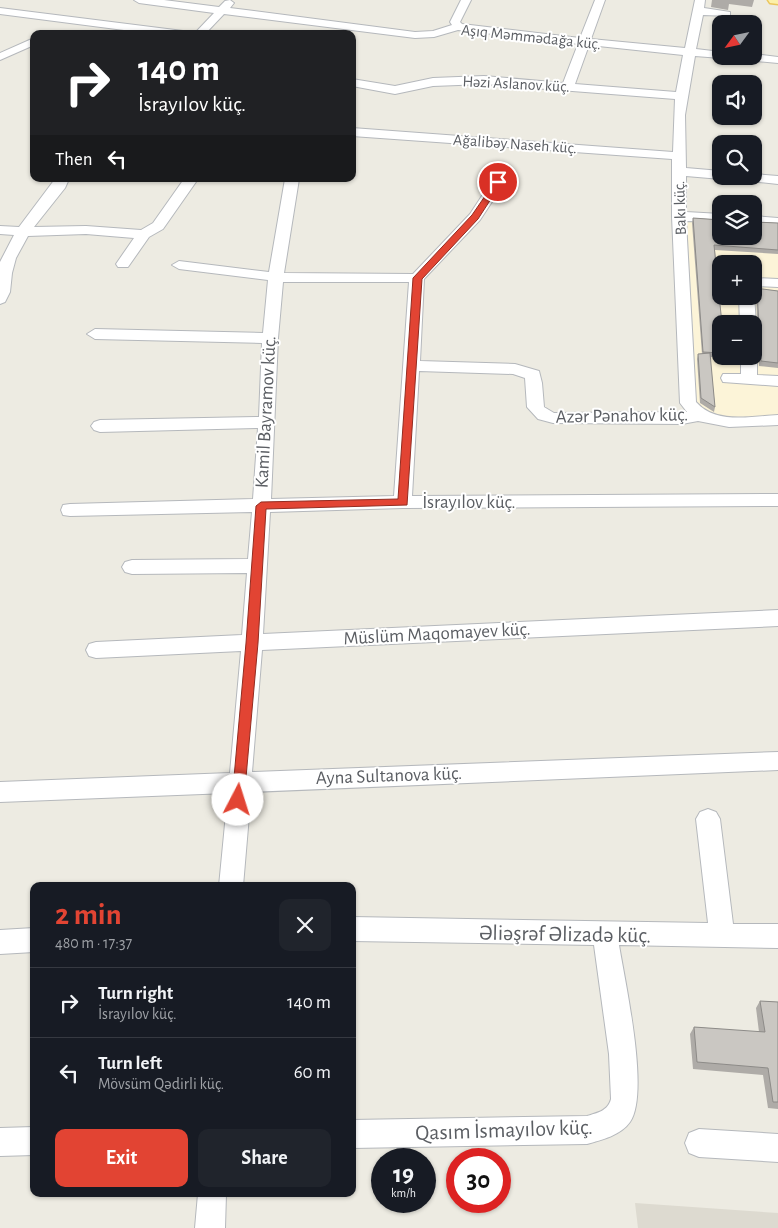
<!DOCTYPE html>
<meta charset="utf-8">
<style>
:root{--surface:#171b24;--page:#20242c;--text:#f1f3f6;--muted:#9ea1a6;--line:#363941;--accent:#e24433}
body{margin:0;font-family:"Alegreya Sans",sans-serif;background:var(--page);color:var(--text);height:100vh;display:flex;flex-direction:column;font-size:19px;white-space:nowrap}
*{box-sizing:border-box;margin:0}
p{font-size:16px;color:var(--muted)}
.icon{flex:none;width:28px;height:28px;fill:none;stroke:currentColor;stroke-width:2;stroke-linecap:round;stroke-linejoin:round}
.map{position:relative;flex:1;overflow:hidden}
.details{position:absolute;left:30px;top:882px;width:326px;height:315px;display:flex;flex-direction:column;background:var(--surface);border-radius:10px;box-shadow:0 1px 4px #0004}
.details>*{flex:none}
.guide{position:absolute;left:30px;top:30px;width:326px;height:152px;border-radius:10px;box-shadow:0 1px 4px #0004;background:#202124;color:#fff;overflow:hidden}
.needle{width:32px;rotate:237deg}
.tools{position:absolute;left:712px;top:15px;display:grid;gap:10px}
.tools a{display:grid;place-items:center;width:50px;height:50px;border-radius:10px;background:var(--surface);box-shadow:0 1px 4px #0004;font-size:25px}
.speed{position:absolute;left:371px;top:1148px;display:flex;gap:10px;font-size:25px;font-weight:700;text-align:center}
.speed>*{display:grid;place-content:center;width:65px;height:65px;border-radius:50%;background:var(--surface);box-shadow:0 1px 4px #0004;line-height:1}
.speed small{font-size:12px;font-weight:400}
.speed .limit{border:8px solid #d22;background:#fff;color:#111}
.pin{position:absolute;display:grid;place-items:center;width:42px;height:42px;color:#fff;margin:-21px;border:2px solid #fff;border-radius:50%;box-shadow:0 1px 5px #0007}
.me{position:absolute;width:55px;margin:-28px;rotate:5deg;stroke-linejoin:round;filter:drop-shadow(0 0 4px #0008)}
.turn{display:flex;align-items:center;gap:18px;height:105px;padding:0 25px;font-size:22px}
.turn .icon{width:65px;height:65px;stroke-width:2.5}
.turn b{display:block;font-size:35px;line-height:42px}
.then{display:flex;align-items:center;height:48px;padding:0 25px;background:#0003;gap:10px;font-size:19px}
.round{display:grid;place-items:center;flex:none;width:52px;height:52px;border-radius:10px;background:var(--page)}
.head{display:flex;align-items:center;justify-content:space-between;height:85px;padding:0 25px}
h1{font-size:30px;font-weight:600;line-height:38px;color:var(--accent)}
.primary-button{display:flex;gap:10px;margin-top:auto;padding:10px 25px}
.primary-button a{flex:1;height:58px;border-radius:10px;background:var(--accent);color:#fff;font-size:20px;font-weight:600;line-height:58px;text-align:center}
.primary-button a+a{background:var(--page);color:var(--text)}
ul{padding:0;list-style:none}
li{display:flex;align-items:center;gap:15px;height:70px;padding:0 25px;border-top:1px solid var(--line)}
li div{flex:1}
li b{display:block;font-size:19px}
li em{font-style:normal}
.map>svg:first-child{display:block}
.commercial{fill:#fcf4d8;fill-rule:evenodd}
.education{fill:#dddad0}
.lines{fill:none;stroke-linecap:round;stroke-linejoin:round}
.minor-casing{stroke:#b5b8bc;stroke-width:2}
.major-casing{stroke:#ebc65d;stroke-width:3}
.minor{fill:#fff;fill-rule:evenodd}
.major{fill:#fcf0a9;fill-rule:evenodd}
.wall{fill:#aeaba7}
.building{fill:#cac7c2;stroke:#8d8b88}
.route{fill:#e24433;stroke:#932c21}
.labels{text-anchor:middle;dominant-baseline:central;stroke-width:4;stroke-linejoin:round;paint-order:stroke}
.far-street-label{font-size:16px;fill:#5b5e63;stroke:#fff}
.street-label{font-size:19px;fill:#5b5e63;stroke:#fff}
.near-street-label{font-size:22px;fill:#5b5e63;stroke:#fff}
</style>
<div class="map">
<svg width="778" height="1228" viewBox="0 0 778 1228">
<rect width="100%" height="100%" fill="#edebe2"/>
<path class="commercial" d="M687,220L721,222V236H754L778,225V416L715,417L697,405ZM721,264H754V296H721ZM721,324H754V356H721Z"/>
<path class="education" d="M635,1203L778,1213V1228H638Z"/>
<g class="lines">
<g class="minor-casing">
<path id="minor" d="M134,0H164L219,7L225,1L230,0L234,3L230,8L415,32L433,31L452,25L450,22L461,0H471L460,22L462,24L580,38L595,0H605L591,39L685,48L695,0H705L704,8L730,12V16L703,15L696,49L721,52V56H726L721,58L695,56L685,115L686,168L721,171V176H727L721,179L686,176V212L721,214V222L686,221L696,402C716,425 752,416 778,415V425L729,427L698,421L682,424L553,423L538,419L527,407L525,378L513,374L419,371L412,496L778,494V506L403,508L270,512L263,634L778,610V626L262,650L252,772L778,752V770L251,792L243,886H219L228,793L0,802V782L230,773L241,651L96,658L89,656L86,650L89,644L96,642L242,635L247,573L132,574L125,572L122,567L125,562L132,560L248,559L252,512L70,516L63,515L61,510L63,505L70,504L253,499L258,428L100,432L94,430L91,426L94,422L100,420L259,417L262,343L95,339L87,334L95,329L263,333L268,280L179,269L172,265L179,261L269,272L285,179H299L284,273L413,274L470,214L493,179H503L505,182L480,220L424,279L420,361L515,364L539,371L542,383L544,407L554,413L687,412L680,403L672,216V159L352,136V128L673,152L675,99L484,84L433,86L395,94L352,86V79L395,86L433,78L484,76L563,83L578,44L458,30L434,37L415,38L224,14L205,34H194L214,13L139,3ZM589,45L683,55L676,92L575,84ZM283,282H409L394,496L271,499L278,338Z
M0,8L183,31L188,34H155L0,14Z
M34,38V45L0,60V53Z
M754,54L778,57V63L735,59L729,56H754Z
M754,174L778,176V184L739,180L733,176H754Z
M55,179H69L65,188L34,227L86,226L141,230L153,223L184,179H198L163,229L149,237L128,267H118L116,264L134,238L86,234L28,236L16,258L12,273L10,292L5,302L0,304V262L14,235L0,234V226L19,227Z
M754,216L778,218V226L754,224Z
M754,278L778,279V287L754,286Z
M754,295L756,324L754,327V324H740L739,296Z
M754,352L757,356V375L778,376V386L723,382L721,378L723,374H741V356H754Z
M708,809L716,812L720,819L733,924H778V948L619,945C625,982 650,1093 630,1122C621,1135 602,1140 587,1144L352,1148V1120L587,1116C597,1113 608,1111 611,1099L609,1054L594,945L352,941V917L708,923L696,819L700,812Z
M34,928V952L0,954V930Z
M34,1127V1155L0,1156V1128Z
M699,1129L778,1134V1162L699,1157L689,1153L685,1143L689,1133Z
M198,1194H226L225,1228H195Z"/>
</g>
<g class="major-casing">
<path id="major" d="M768,0H778V4L770,3Z"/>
</g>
<use href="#minor" class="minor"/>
<use href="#major" class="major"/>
</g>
<path class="wall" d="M712,0H754L752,7L729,4L728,10L711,7Z
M693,218L778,223V254L715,250L721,324V356H724V358L710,357L715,407L714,412L700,403L697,359L698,354H702L692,223Z
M755,288L778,291V368L759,366L756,295L754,293Z
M760,1001L778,1002V1109L768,1108L763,1075L693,1069L690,1034L694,1027L759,1032L756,1008Z"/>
<path class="building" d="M693,218L721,220V236H754V222L778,223V250L714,245L722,324H721V353L703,352Z
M755,288L778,291V363L761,361L757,290Z
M710,353L715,407L701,398L698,354Z
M760,1001L778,1002V1102H773L768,1068L697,1062L694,1027L765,1032Z"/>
<path class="route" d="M498,180L502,182L478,219L422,279L407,505L266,509L258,643L244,800L243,803H233L232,800L246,643L256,506L261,502L398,499L413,278L472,215L496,180Z"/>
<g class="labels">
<g class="far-street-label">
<text transform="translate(531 37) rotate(6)">Aşıq Məmmədağa küç.</text>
<text transform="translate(516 84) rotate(3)">Həzi Aslanov küç.</text>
<text transform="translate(515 144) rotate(4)">Ağalibəy Naseh küç.</text>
<text transform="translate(680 208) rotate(-92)">Bakı küç.</text>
</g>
<g class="street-label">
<text transform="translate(266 412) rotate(-87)">Kamil Bayramov küç.</text>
<text transform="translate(622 416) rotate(-1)">Azər Pənahov küç.</text>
<text x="469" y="502">İsrayılov küç.</text>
<text transform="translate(437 634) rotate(-3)">Müslüm Maqomayev küç.</text>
<text transform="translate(389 776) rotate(-2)">Ayna Sultanova küç.</text>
</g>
<g class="near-street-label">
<text transform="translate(565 934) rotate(1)">Əliəşrəf Əlizadə küç.</text>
<text transform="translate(504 1130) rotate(-2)">Qasım İsmayılov küç.</text>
</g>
</g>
</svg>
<div class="tools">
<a><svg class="needle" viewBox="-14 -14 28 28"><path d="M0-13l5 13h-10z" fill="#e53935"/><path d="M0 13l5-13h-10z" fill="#9ea1a6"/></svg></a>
<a><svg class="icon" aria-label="sound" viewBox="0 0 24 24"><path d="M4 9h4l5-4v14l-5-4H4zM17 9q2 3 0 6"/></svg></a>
<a><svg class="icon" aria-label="search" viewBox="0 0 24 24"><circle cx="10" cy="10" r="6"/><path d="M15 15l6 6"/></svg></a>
<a><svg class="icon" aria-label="layers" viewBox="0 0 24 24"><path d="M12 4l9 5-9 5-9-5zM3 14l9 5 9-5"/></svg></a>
<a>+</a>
<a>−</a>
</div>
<div class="speed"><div>19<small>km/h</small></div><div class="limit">30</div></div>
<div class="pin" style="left:498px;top:182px;background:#d93025"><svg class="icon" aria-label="arrive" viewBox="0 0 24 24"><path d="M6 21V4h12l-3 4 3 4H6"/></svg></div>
<svg class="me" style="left:238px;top:800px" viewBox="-20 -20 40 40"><circle r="19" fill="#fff"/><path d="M0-13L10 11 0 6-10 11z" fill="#e24433"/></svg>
<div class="guide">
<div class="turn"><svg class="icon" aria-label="right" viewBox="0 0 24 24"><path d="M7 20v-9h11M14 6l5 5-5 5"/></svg><div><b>140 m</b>İsrayılov küç.</div></div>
<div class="then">Then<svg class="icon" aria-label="left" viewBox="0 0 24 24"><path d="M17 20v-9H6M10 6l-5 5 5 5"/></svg></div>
</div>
<section class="details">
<div class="head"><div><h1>2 min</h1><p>480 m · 17:37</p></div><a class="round"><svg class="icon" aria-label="close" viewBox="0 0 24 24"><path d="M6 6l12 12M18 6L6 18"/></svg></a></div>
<ul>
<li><svg class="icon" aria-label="right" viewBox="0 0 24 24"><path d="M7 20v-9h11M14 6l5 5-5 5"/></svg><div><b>Turn right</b><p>İsrayılov küç.</p></div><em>140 m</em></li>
<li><svg class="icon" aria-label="left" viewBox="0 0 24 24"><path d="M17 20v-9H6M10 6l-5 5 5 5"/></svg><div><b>Turn left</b><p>Mövsüm Qədirli küç.</p></div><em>60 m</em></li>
</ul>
<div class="primary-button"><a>Exit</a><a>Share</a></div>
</section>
</div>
